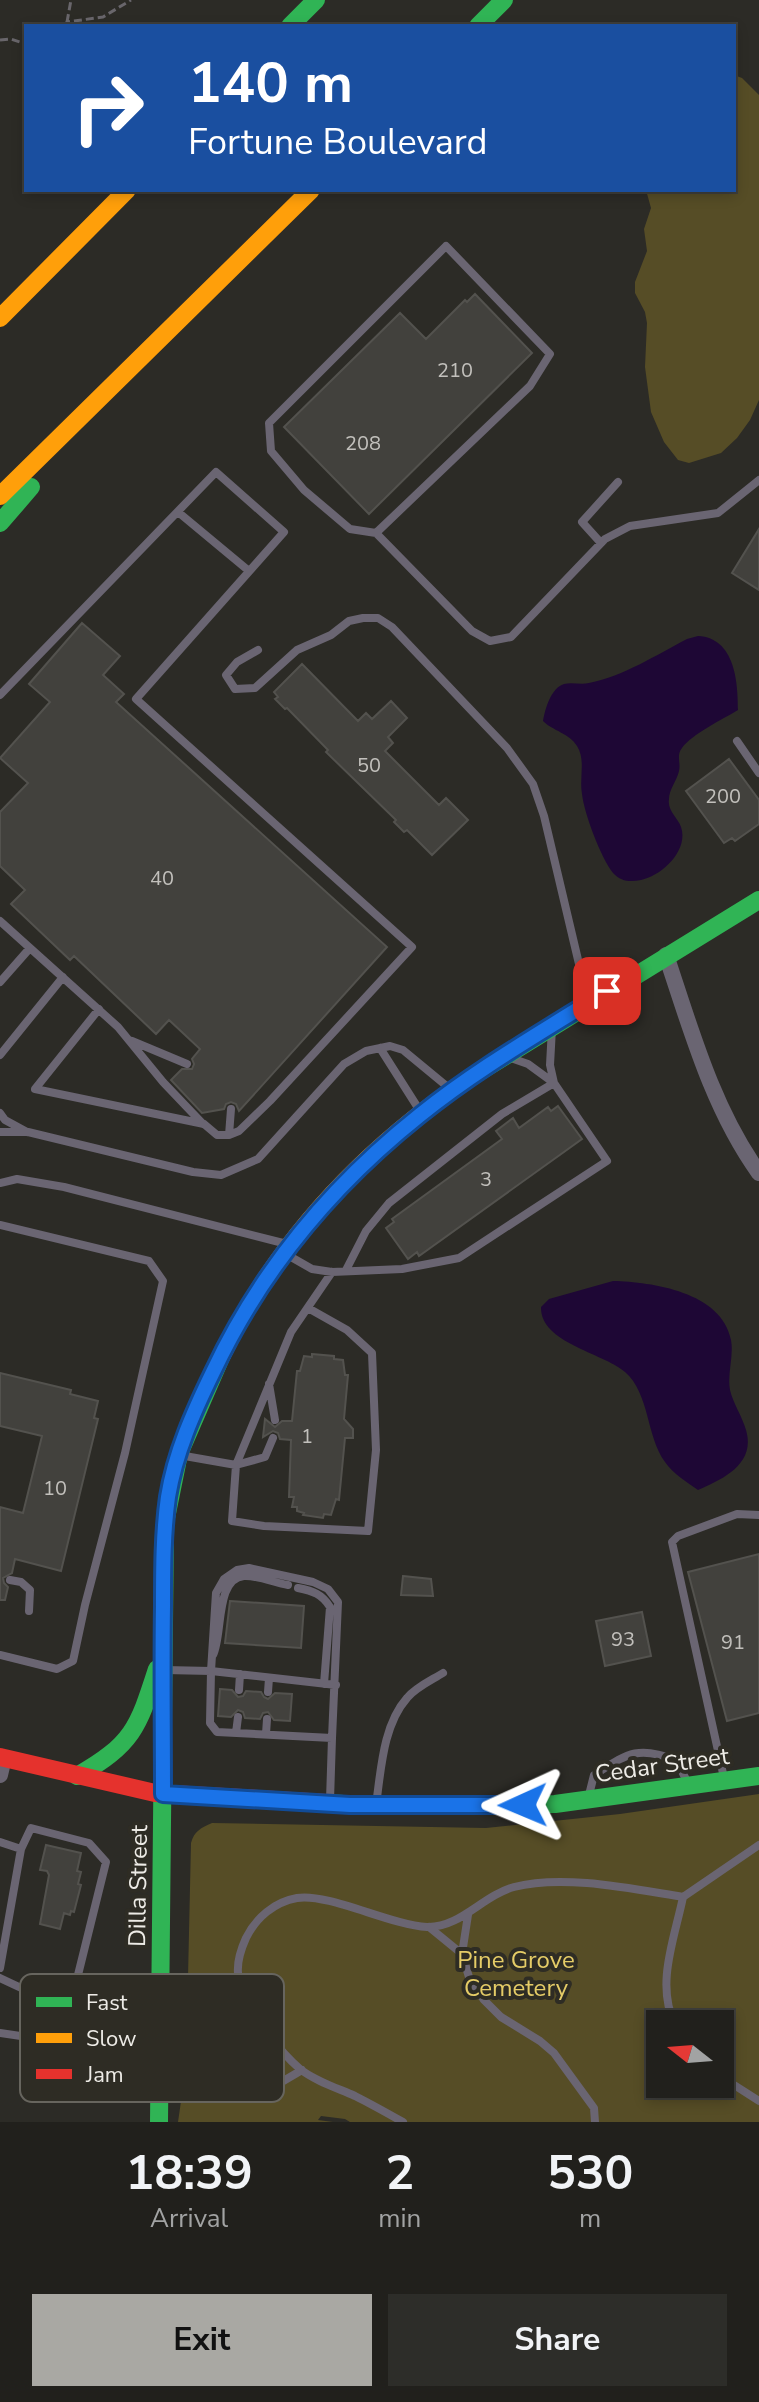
<!DOCTYPE html>
<style>
:root{--surface:#21201c;--page:#2d2d29;--text:#f1f3f6;--muted:#a2a3a3;--line:#3e3e3b;--accent:#a9a8a3}
body{margin:0;font-family:"Nunito Sans",sans-serif;background:var(--page);color:var(--text);height:100vh;display:flex;flex-direction:column;font-size:30px;white-space:nowrap}
*{box-sizing:border-box;margin:0}
p{font-size:26px;color:var(--muted)}
.icon{flex:none;width:44px;height:44px;fill:none;stroke:currentColor;stroke-width:2;stroke-linecap:round;stroke-linejoin:round}
.map{position:relative;height:2122px;overflow:hidden}
.drawer{display:flex;flex-direction:column;background:var(--surface);flex:1}
.drawer>*{flex:none}
.guide{position:absolute;left:24px;top:24px;width:712px;height:168px;border-radius:0px;box-shadow:0 4px 12px #0003,0 0 0 2px var(--line);background:#1a4fa0;color:#fff;overflow:hidden}
.needle{width:52px;rotate:287deg}
.fabs{position:absolute;left:646px;top:2010px;display:grid;gap:16px}
.fabs a{display:grid;place-items:center;width:88px;height:88px;border-radius:0px;background:var(--surface);box-shadow:0 4px 12px #0003,0 0 0 2px var(--line);font-size:40px}
.pin{position:absolute;display:grid;place-items:center;width:68px;height:68px;color:#fff;margin:-34px;border-radius:16px;box-shadow:0 4px 12px #0006}
.me{position:absolute;width:88px;margin:-44px;rotate:269deg;stroke-linejoin:round;filter:drop-shadow(0 0 6px #0008)}
.turn{display:flex;align-items:center;gap:28px;height:168px;padding:0 32px;font-size:36px}
.turn .icon{width:104px;height:104px;stroke-width:2.5}
.turn b{display:block;font-size:56px;line-height:68px}
.eta{display:flex;justify-content:space-evenly;align-items:center;height:136px;text-align:center}
.eta b{font-size:48px;font-weight:700;line-height:56px}
.cta{display:flex;gap:16px;margin-top:auto;padding:16px 32px}
.cta a{flex:1;height:92px;border-radius:0px;background:var(--accent);color:#111;font-size:32px;font-weight:700;line-height:92px;text-align:center}
.cta a+a{background:var(--page);color:var(--text)}
.map>svg:first-child{display:block}
.green{fill:#564d26;fill-rule:evenodd}
.water{fill:#1e0735}
.building{fill:#42413d;stroke:#53524e;stroke-width:2}
.lines{fill:none;stroke-linecap:round;stroke-linejoin:round}
.path{stroke:#69666b;stroke-width:3;stroke-dasharray:8 4;stroke-linecap:butt}
.lane{stroke:#6a6572;stroke-width:8}
.street{stroke:#6a6572;stroke-width:16}
.fast{stroke:#30b455;stroke-width:18}
.slow{stroke:#ff9f0a;stroke-width:18}
.jam{stroke:#e5322d;stroke-width:18}
.route-casing{stroke:#114b97;stroke-width:20}
.route{stroke:#1a73e8;stroke-width:14}
.labels{text-anchor:middle;dominant-baseline:central;stroke-width:8;stroke-linejoin:round;paint-order:stroke}
.number-label{font-size:20px;fill:#c2c0bc}
.street-label{font-size:24px;fill:#edebe6;stroke:#2e2c24}
.park-label{font-size:24px;fill:#e5cc67;stroke:#2e2c24}
.key{fill:#2e2c24;stroke:#67655e;stroke-width:2}
.key-label{font-size:22px;fill:#edebe6}
</style>
<div class="map">
<svg width="759" height="2122" viewBox="0 0 759 2122">
<rect width="100%" height="100%" fill="#2c2b26"/>
<path class="green" d="M734,75L742,78L759,95V400L750,420L737,438L721,453L689,463L678,460L664,442L651,412L645,367L647,323L645,312L635,293V282L647,251L644,229L651,208L646,190H734Z
M759,1794V2122H350L345,2119L321,2116L318,2120L333,2122H178L186,2067L191,1843C194,1831 201,1828 212,1823L486,1828L620,1814ZM660,2024H720V2084H660Z"/>
<path class="water" d="M698,636C735,638 738,682 738,710C723,719 692,734 682,748C676,755 681,763 679,771C677,780 669,790 669,799C667,811 678,818 681,827C689,850 662,876 641,880C631,882 621,882 613,873C601,858 584,813 582,794C579,778 586,760 577,746C569,733 553,731 543,721C545,709 551,688 564,684C572,682 581,685 589,683C624,676 656,655 687,639Z
M613,1281C652,1282 722,1292 731,1340C734,1356 727,1374 730,1390C733,1403 742,1416 746,1430C756,1464 723,1479 698,1490C687,1482 673,1474 665,1462C646,1436 650,1394 625,1372C601,1352 540,1343 541,1307L549,1299Z"/>
<path class="building" d="M475,294L532,353L369,514L284,427L400,313L426,339L465,300L467,302Z
M759,529V590L732,573Z
M82,623L120,656L103,675L124,694L116,702L387,947L239,1111L236,1104L231,1102L226,1104L224,1109L202,1113L171,1080L182,1069H192L194,1064L192,1059L200,1049L169,1020L156,1034L74,956L70,960L11,904L25,890L0,866V812L28,783L0,758L50,702L29,684Z
M302,664L358,721L366,713L372,719L391,701L407,718L388,737L393,743L385,751L439,805L446,798L468,820L432,855L407,830L404,832L394,822L396,820L326,752L328,750L287,708L285,709L275,699L278,697L274,692Z
M729,759L759,800V824L735,841L732,838L724,843L686,791Z
M558,1106L582,1139L419,1256L417,1252L408,1259L386,1228L394,1222L392,1219L502,1139L496,1131L513,1118L519,1128L548,1107L551,1111Z
M312,1354L334,1356V1359L343,1360L345,1375H348L344,1419L353,1429V1438H345L339,1500L336,1499L331,1515L324,1514L323,1518L303,1515L304,1513L297,1511V1507H292L294,1497H289L291,1440L280,1439L278,1433L273,1431L263,1437L265,1419L275,1427L282,1421H292L297,1371H300L304,1356L312,1357Z
M0,1373L71,1390L70,1394L98,1401L94,1418L98,1419L61,1571L15,1559L12,1573L3,1578L4,1583L8,1587L5,1600H0V1507L23,1513L42,1436L0,1426Z
M759,1554V1713L727,1721L688,1572Z
M403,1576L431,1579L433,1596L401,1595Z
M230,1601L304,1606L301,1648L225,1643Z
M642,1612L651,1656L605,1666L596,1621Z
M220,1689L232,1690L238,1697L243,1696L246,1691L261,1692L264,1697L268,1699L275,1693L292,1694L290,1721L274,1720L268,1712L263,1713L260,1719L245,1718L243,1712L238,1710L231,1717L218,1716Z
M46,1845L81,1853L77,1871L81,1872L78,1884L81,1885L74,1912L71,1911L70,1915L64,1913L60,1929L40,1924L49,1875L47,1871L40,1870Z"/>
<g class="lines">
<path class="path" d="M67,22L71,0
M64,26L67,22L103,17L131,0
M0,40L11,39L26,44"/>
<path class="lane" d="M178,512L249,571
M376,533L530,386L550,354L446,246L269,423L271,451L304,490L350,529L376,533L472,631L490,641L511,637L605,539L630,526L718,513L759,480
M601,543L582,522L618,482
M258,650L237,662L226,675L235,689L255,688L297,650L331,635L349,621L363,618H378L392,627L507,748L533,784L544,816L588,1002
M0,695L216,472L284,532L136,699L412,947L270,1101L239,1131L229,1135H217L204,1124L35,1089L99,1009
M737,741L759,773
M0,921L118,1027L163,1082L203,1124
M0,982L30,948
M552,1028L550,1065L554,1083
M132,1041L187,1064
M380,1048L420,1111
M0,1055L63,977
M508,1057L528,1064L554,1083
M0,1113L5,1120L27,1132
M0,1132H28L193,1172L221,1175L258,1159L344,1064L366,1051L390,1046L403,1050L449,1088
M229,1135L231,1109
M0,1183L17,1179L64,1187L287,1244
M0,1225L149,1261L163,1281L125,1453L85,1605L73,1661L57,1669L0,1655
M284,1253L312,1269L332,1272L402,1269L459,1258L607,1161L554,1083L502,1114L389,1203L366,1231L346,1270
M269,1384L275,1420
M273,1438L265,1457L236,1465L232,1521L264,1526L368,1531L376,1450L372,1353L347,1330L308,1308
M179,1455L236,1465L291,1332L332,1272
M10,1580L21,1582L30,1590L29,1611
M298,1588C313,1591 322,1594 330,1607L324,1684
M213,1655C223,1635 215,1578 244,1576C257,1575 275,1583 288,1585
M165,1670L211,1671L210,1723L217,1732L332,1738L330,1800
M239,1690L240,1674
M268,1692L269,1678
M236,1733L238,1717
M266,1734L267,1719
M332,1738L338,1602L328,1589L313,1582L249,1568L237,1570L224,1579L216,1593L211,1671L336,1685
M724,1778L672,1542L678,1536L737,1514L759,1515
M588,1799L594,1775C627,1754 637,1745 676,1760L689,1785
M376,1805C381,1770 383,1725 407,1698C416,1687 432,1680 443,1673
M0,1842L21,1849
M468,1915L462,1954L469,1977L484,2000L501,2017L540,2041L554,2053L594,2108L595,2122
M429,1927L462,1954
M0,1968L21,1849L31,1828L89,1843L106,1862L74,1991L49,2001L0,1978
M675,2024C655,1985 675,1937 683,1897
M0,2033L116,2050L156,2048
M720,2076L759,2101
M160,2099L226,2096L268,2090L302,2070
M403,2122C387,2113 371,2104 355,2096C337,2088 315,2081 300,2069C278,2050 241,2003 238,1973C237,1961 241,1949 246,1938C256,1918 274,1902 297,1898C329,1893 390,1925 427,1927C460,1928 482,1896 514,1887C564,1874 633,1889 683,1897L759,1845"/>
<path class="street" d="M666,955C691,1030 713,1109 759,1173
M0,1775L4,1758"/>
<path class="fast" d="M290,26L316,0
M478,26L504,0
M0,523L31,487
M476,1074L759,900
M77,1776C133,1744 138,1728 157,1669
M327,1803L376,1806L555,1804L759,1776
M159,2122L165,1523L179,1454L222,1355"/>
<path class="slow" d="M0,318L127,190
M0,496L311,190
M222,1355C279,1238 368,1145 476,1074"/>
<path class="jam" d="M0,1757L155,1793L327,1803"/>
</g>
<g class="lines">
<g class="route-casing">
<path id="route" d="M523,1805H350L163,1794C163,1731 162,1668 163,1606C163,1570 163,1532 168,1497C175,1453 194,1411 213,1372C261,1270 332,1185 420,1115C478,1068 544,1031 607,991"/>
</g>
<use href="#route" class="route"/>
</g>
<g class="labels">
<g class="number-label">
<text x="455" y="370">210</text>
<text x="363" y="443">208</text>
<text x="369" y="765">50</text>
<text x="723" y="796">200</text>
<text x="162" y="878">40</text>
<text x="486" y="1179">3</text>
<text x="307" y="1436">1</text>
<text x="55" y="1488">10</text>
<text x="623" y="1639">93</text>
<text x="733" y="1642">91</text>
</g>
<g class="street-label">
<text transform="translate(662 1765) rotate(-8)">Cedar Street</text>
<text transform="translate(138 1886) rotate(-89)">Dilla Street</text>
</g>
<g class="park-label">
<text x="516" y="1960">Pine Grove<tspan x="516" dy="28">Cemetery</tspan></text>
</g>
</g>
<rect x="20" y="1974" width="264" height="128" rx="12" class="key"/>
<rect x="36" y="1997" width="36" height="10" fill="#30b455"/>
<rect x="36" y="2033" width="36" height="10" fill="#ff9f0a"/>
<rect x="36" y="2069" width="36" height="10" fill="#e5322d"/>
<g class="key-label">
<text x="86" y="2010">Fast</text>
<text x="86" y="2046">Slow</text>
<text x="86" y="2082">Jam</text>
</g>
</svg>
<div class="fabs">
<a><svg class="needle" viewBox="-14 -14 28 28"><path d="M0-13l5 13h-10z" fill="#e53935"/><path d="M0 13l5-13h-10z" fill="#a2a3a3"/></svg></a>
</div>
<div class="pin" style="left:607px;top:991px;background:#d93025"><svg class="icon" aria-label="arrive" viewBox="0 0 24 24"><path d="M6 21V4h12l-3 4 3 4H6"/></svg></div>
<svg class="me" style="left:523px;top:1805px" viewBox="-20 -20 40 40"><path d="M0-17L14 15 0 8-14 15z" fill="#1a73e8" stroke="#fff" stroke-width="4"/></svg>
<div class="guide">
<div class="turn"><svg class="icon" aria-label="right" viewBox="0 0 24 24"><path d="M7 20v-9h11M14 6l5 5-5 5"/></svg><div><b>140 m</b>Fortune Boulevard</div></div>
</div>
</div>
<section class="drawer">
<div class="eta">
<div><b>18:39</b><p>Arrival</p></div>
<div><b>2</b><p>min</p></div>
<div><b>530</b><p>m</p></div>
</div>
<div class="cta"><a>Exit</a><a>Share</a></div>
</section>
